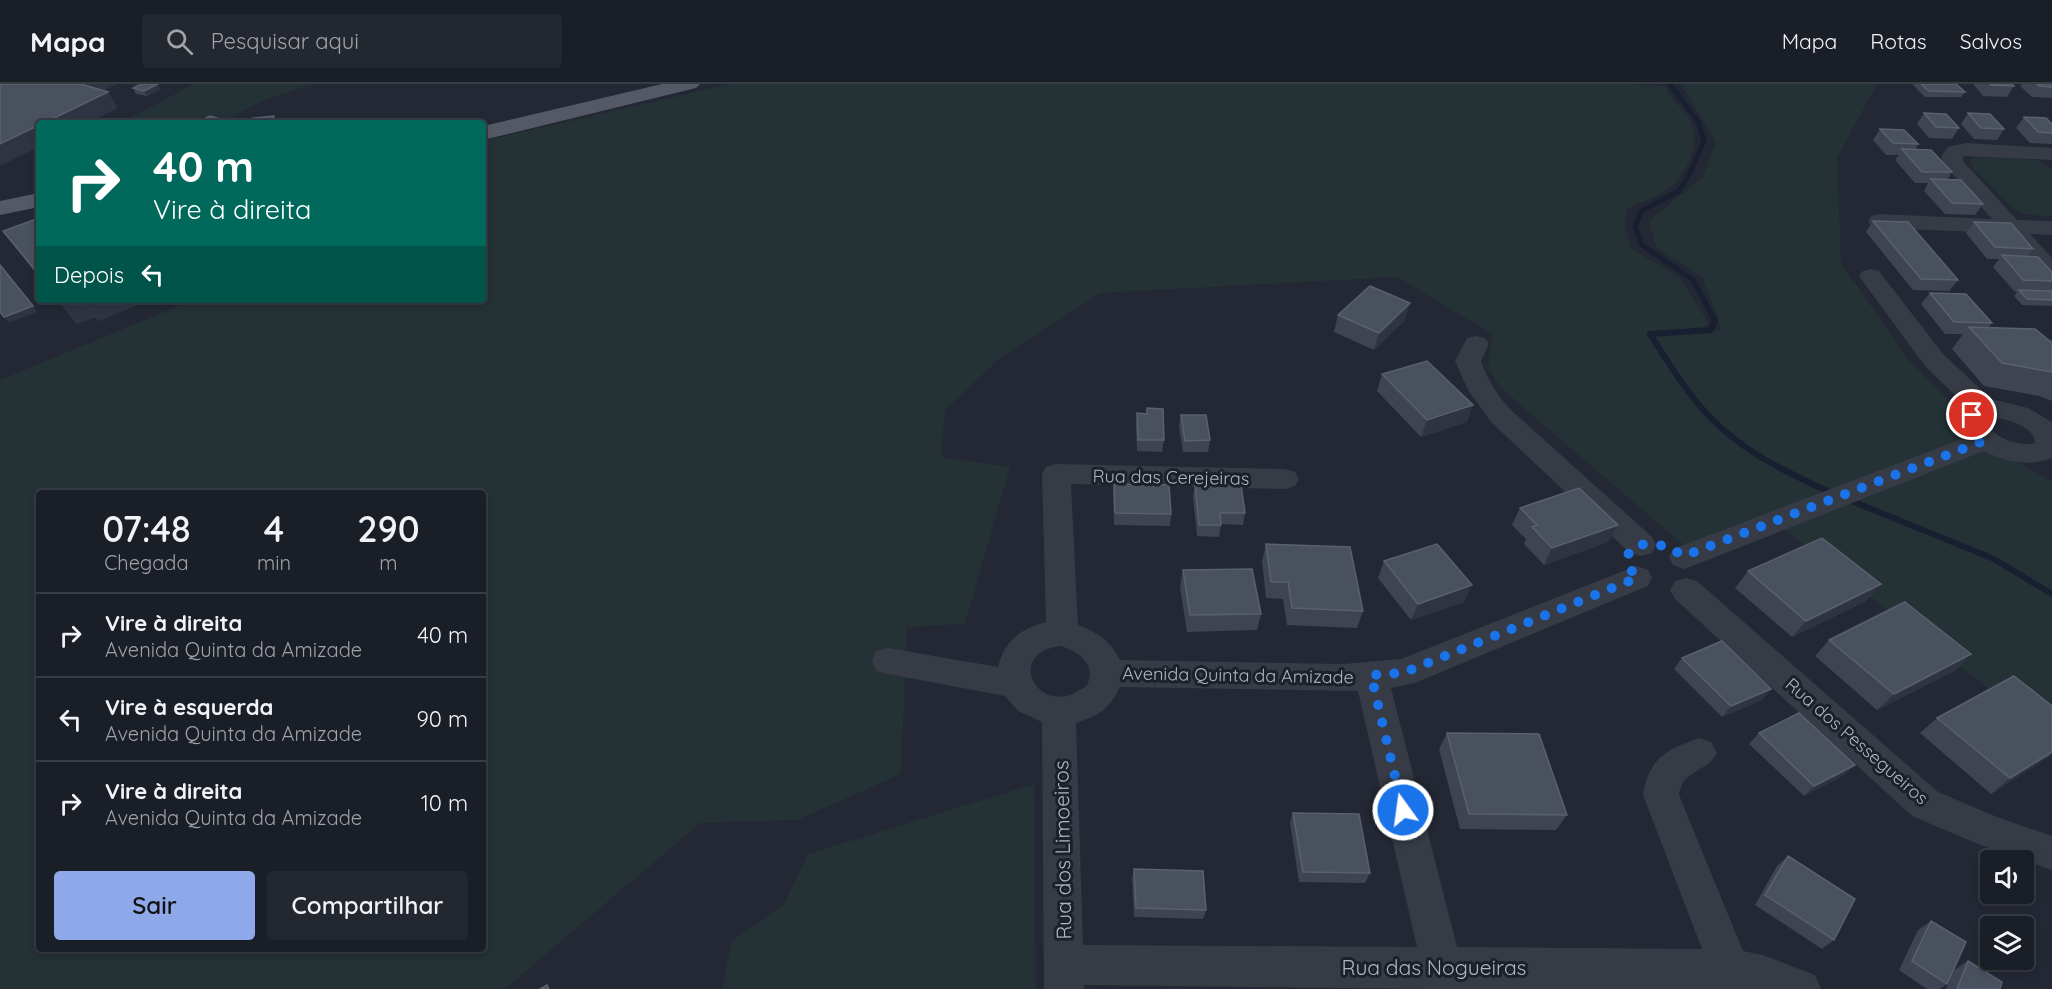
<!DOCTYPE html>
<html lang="pt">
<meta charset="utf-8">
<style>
:root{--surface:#1a1e27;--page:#23272f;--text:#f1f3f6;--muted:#9fa2a7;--line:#383c44;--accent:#8ea8e9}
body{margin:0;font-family:Quicksand,sans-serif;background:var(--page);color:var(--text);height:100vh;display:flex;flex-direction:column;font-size:22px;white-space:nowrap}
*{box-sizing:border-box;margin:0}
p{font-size:20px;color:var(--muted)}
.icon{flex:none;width:33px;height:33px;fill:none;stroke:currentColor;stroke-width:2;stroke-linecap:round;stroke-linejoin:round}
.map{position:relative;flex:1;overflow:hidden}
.sheet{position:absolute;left:36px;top:406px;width:450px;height:462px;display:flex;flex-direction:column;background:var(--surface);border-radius:6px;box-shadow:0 3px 9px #0003,0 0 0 2px var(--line)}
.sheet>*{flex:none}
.guide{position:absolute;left:36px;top:36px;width:450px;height:183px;border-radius:6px;box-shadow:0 3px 9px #0003,0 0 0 2px var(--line);background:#00695c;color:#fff;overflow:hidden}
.buttons{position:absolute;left:1980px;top:766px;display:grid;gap:12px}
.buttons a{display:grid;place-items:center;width:54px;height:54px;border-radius:6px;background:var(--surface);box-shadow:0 3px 9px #0003,0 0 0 2px var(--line);font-size:30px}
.pin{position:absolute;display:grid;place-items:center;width:51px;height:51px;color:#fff;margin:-26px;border:3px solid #fff;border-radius:50%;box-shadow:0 2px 6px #0007}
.me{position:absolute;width:66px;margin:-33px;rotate:346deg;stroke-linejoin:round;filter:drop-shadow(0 0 4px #0008)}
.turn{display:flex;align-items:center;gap:21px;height:126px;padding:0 18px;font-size:27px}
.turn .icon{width:78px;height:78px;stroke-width:2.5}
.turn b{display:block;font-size:42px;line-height:51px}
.then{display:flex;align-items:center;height:57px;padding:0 18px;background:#0003;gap:12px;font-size:22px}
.eta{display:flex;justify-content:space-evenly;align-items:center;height:102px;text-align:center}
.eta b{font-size:36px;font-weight:600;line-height:42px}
.primary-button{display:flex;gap:12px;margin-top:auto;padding:12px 18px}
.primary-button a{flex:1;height:69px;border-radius:6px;background:var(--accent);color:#111;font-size:24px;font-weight:600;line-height:69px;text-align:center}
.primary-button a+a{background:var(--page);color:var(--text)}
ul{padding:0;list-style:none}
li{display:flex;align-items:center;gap:18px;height:84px;padding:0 18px;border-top:2px solid var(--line)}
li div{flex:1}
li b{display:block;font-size:22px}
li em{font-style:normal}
header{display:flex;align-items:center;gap:36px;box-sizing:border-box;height:84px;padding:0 30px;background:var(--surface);border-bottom:2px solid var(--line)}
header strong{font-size:28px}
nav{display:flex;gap:33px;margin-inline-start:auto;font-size:21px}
.search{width:420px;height:54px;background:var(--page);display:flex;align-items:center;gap:15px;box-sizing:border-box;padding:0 21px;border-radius:6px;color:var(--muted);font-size:22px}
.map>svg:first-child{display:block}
.green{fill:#243235;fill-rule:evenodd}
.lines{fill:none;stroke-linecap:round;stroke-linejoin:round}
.stream-far1{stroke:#181f30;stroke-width:5}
.stream{stroke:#181f30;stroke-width:6}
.minor{fill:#363b45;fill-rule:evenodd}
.major{fill:#545965;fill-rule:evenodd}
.wall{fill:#3e4452}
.shaded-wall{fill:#2e3441}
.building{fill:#4a515e;stroke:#5a606e;stroke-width:1.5}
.route{stroke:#1a73e8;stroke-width:10;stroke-dasharray:0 18}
.labels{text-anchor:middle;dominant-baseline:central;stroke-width:6;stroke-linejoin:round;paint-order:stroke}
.street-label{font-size:18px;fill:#b0b5c1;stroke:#1b2029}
.near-street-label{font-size:21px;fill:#b0b5c1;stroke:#1b2029}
</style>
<header>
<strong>Mapa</strong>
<div class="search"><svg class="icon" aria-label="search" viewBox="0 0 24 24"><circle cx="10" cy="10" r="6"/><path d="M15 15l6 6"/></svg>Pesquisar aqui</div>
<nav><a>Mapa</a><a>Rotas</a><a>Salvos</a></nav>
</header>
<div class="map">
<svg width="2052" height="905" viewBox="0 0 2052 905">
<rect width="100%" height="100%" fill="#232834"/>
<path class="green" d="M194,0H314L264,16L221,39H120Z
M730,0H1634L1665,2C1672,18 1683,23 1690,36C1702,57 1686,94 1666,106C1655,114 1640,118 1628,124L1624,139L1631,164L1680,194L1709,240L1702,244L1664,247L1722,246L1702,193L1657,164L1649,137L1703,93L1716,58L1681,0H1877L1837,74L1841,179L1911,279L1956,323L1952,331L1962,346L2052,398V654L1774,438L1693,469L1502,305L1488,285L1492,250L1398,193L1100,209L998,276L945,326L941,373L1010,383L965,540L907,543L901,690L797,736L700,739L505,905H0V296L193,216H483V57ZM39,410H483V866H39Z
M1977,73L2038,76L2052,86V132L2028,131L2016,127L1971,82L1970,77Z
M1034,700L1036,905H722L732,857L784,820L808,770Z"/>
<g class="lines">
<path class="stream-far1" d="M1670,0L1699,39L1704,57L1689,91L1679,107L1641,127L1635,143L1642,161L1693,196L1712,231"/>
<path class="stream" d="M1650,250C1666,275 1681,300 1700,322C1735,364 1785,388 1834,410
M1650,250L1711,246L1715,237L1711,229
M1847,415L1994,475L2052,510"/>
<path class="minor" d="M1966,59L2052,64V76L1963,72V77L2017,136L2052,137V151L2030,150L2052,174V195L2044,193L2004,149L1879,144L1871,142L1868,137L1871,132L1879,130L1992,135L1942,78V71L1948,63Z
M1871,185L1879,187L1943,270L1991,315L2028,324L2052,338V374C2029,383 2005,378 1984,367L1695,481L1684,485L1673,481L1669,473L1673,465L1967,353L1960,341L1958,331L1966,322L1925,282L1859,192L1863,187ZM1990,333C2005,335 2033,340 2035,359C2018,363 1989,353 1986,334Z
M1476,252L1485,254L1489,260L1481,277C1488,296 1497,311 1511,326L1652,453L1656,461L1652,469L1641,472L1630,469L1491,338L1468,306L1455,277L1467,254Z
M1056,380L1285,385L1295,388L1299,395L1295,402L1285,405L1071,400L1078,541C1098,549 1110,556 1120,576L1343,580L1401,575L1626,486L1637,482L1648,486L1652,494L1648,502L1415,599L1391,604L1457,863L1702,865L1643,711C1648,675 1667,665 1699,654L1711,658L1717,669C1706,690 1682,685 1679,711L1743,867L1763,871L1815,891L1821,905H1427L1084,901V905H1044L1042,638L1018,627L1005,612L888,590L876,587L872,577L876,567L888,564L998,583C1004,557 1021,544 1046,538L1042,390L1046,383ZM1061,562C1079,568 1097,580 1087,601C1041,640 1001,569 1061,562ZM1120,603L1358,607L1417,863L1083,861L1076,639C1101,630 1108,627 1120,603Z
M1686,494L1697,497L1938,708L1997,733L2052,752V786L1978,760L1912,732L1675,515L1670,506L1675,497Z"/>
<path class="major" d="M662,0H700L696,4L483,56V42Z
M39,109V123L0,131V117Z"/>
</g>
<path class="wall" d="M1914,0H1956L1965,8L1961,13H1925L1913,1Z
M1973,0H2012L2014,2L2007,13L1983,12Z
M2022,0H2052V14L2032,13L2020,2Z
M133,4L161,5L147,12L136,10Z
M1924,29L1959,44L1952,55L1929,54L1917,40Z
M1968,29L2004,45L1997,56L1974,55L1961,40Z
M2024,33L2052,40V60L2030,59L2016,44Z
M1880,45L1918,60L1915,66L1952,88L1947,96L1983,120L1975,131L1945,130L1924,107L1928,99H1915L1895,76L1899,71H1886L1873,56Z
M39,134V193L3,147Z
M1873,137L1958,196L1949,207L1913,206L1866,148Z
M1974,138L2033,165L2028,172L2052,188V222L2022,221L2014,212L2017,208L2014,207L1993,183L1999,175H1987L1966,149Z
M1930,209L1992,239L1988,244L2049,257L2052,255V317L2039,312L1984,302L1952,265L1963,250H1945L1921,220Z
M58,216H149L98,237L95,233L77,240Z
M1338,231L1405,236L1374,266L1334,248Z
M1382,290L1467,338L1421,353L1377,307Z
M1147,324L1164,356L1162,368L1137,367L1136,341L1137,329L1146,330Z
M1181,331L1210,356L1208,368H1183L1179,342Z
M1114,400L1171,430L1170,442L1114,441L1113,411Z
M1195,400L1245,429L1243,441L1221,440L1219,453L1197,452L1193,412Z
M1520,424L1618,441L1608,458L1544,481L1524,460L1526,455L1512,441Z
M1266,460L1363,527L1357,544L1287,541L1283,515L1266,514L1262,477Z
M1384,477L1464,518L1411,536L1378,494Z
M1183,486L1261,530L1257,546L1187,548L1180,503Z
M1748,487L1866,517L1792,553L1735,504Z
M1829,556L1971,570L1954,587L1877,626L1815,572Z
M1682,574L1771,605L1762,616L1722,633L1674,585Z
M2052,622V671L1991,710L1920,649L1937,634Z
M1447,649L1567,731L1556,746L1460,745L1439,665Z
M1759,649L1844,691L1804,712L1749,660Z
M1293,729L1370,789L1365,799L1299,798L1290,739Z
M1788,772L1834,856L1822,865L1755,821L1777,782Z
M1134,785L1206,826L1203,835L1134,833L1132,795Z
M1931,837L1947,900L1940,905H1927L1899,886L1918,846Z
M1968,877L2000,905H1946L1954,886Z"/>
<path class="shaded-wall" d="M78,0H117L87,15Z
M158,0L161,5L147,12L144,7Z
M108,8L118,24L88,39H44Z
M274,32L277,37V39H272Z
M39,41V63L0,82V60Z
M64,216H82L95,233L77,240L60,218Z
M83,216H149L98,237Z
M1410,219L1405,236L1374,266L1379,249Z
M33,222L37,228L9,239L4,233Z
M1473,321L1467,338L1421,353L1427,336Z
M1618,441L1608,458L1544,481L1552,464Z
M1881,500L1866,517L1792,553L1806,537Z
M1472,501L1464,518L1411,536L1418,520Z
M1971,570L1954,587L1877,626L1894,610Z
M1771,605L1762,616L1722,633L1731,622Z
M2052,668V671L1991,710L2010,694Z
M1855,681L1844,691L1804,712L1814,702Z"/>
<path class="building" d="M0,0H81L108,8L44,39H39V41L0,60Z
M141,0H158L144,7L133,4Z
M1921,0H1956L1965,8L1929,7Z
M1990,0H2012L2014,2L1990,1Z
M2037,0H2052V3L2039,2Z
M1924,29L1946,30L1959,44L1936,43Z
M1968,29L1990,30L2004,45L1981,44Z
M210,32L229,38L227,39H196Z
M274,32L272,39H251L253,34Z
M2024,33L2046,34L2052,40V49L2038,48Z
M1880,45L1904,46L1918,60L1893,59Z
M1902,65L1931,66L1952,88H1922Z
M1931,95L1961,96L1983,120L1952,119Z
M39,134V191L3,147Z
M1873,137L1908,138L1958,196L1921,195Z
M1974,138L2011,139L2033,165L1995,163Z
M2002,171L2038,173L2052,188V197L2023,196Z
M0,181L33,222L4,233L0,228Z
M1370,202L1410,219L1379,249L1338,231Z
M2019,206L2052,207V216L2027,215Z
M1930,209L1966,210L1992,239L1954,238Z
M1969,243L2035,245L2052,259V288L2002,279Z
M1427,277L1473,321L1427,336L1382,290Z
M1147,324L1163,325L1164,356H1138L1137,329L1147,330Z
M1181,331H1206L1210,356L1185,357Z
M1114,400L1169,401L1171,430L1115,429Z
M1195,400L1241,401L1245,429H1220L1221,441H1199Z
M1579,404L1618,441L1552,464L1532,443L1537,441L1520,424Z
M1822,454L1881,500L1806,537L1748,487Z
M1266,460L1350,463L1363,527L1292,524L1288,498H1271Z
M1437,460L1472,501L1418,520L1384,477Z
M1252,485L1261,530L1190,531L1183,486Z
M1905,518L1971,570L1894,610L1829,556Z
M1722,557L1771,605L1731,622L1682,574Z
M2014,592L2052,622V668L2010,694L1937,634Z
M1799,629L1855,681L1814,702L1759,649Z
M1447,649L1539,650L1567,731L1469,730Z
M1293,729L1359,730L1370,789L1303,788Z
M1788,772L1855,815L1834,856L1765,811Z
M1134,785L1203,787L1206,826L1136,824Z
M1931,837L1966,858L1947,900L1912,877Z
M1968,877L2002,898L2000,905H1957Z
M547,901L549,905H540Z"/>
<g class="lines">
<path class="route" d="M1403,726L1371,591L1403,589L1637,494C1618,472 1630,456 1658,461C1668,462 1675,467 1684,472L1986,356C1977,348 1971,343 1972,331"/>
</g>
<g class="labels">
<g class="street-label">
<text transform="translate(1171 393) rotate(1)">Rua das Cerejeiras</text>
<text transform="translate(1238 591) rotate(1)">Avenida Quinta da Amizade</text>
<text transform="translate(1857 657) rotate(41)">Rua dos Pessegueiros</text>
</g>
<g class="near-street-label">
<text transform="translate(1062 766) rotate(-91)">Rua dos Limoeiros</text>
<text x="1434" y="883">Rua das Nogueiras</text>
</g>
</g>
</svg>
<div class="buttons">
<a><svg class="icon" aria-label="sound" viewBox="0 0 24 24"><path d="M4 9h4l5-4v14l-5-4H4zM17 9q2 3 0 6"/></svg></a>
<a><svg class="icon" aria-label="layers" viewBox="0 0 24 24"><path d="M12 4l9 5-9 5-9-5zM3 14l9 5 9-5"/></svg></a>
</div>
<div class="pin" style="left:1972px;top:331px;background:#d93025"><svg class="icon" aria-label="arrive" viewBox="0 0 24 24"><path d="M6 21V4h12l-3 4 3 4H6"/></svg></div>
<svg class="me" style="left:1403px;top:726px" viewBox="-20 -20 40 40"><circle r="17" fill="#1a73e8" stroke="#fff" stroke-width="3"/><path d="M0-11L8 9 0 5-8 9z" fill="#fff"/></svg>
<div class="guide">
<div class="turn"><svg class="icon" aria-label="right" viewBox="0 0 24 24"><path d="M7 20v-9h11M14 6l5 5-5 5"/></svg><div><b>40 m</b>Vire à direita</div></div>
<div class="then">Depois<svg class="icon" aria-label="left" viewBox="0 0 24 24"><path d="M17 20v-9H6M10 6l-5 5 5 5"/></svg></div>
</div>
<section class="sheet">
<div class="eta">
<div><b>07:48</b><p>Chegada</p></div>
<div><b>4</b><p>min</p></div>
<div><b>290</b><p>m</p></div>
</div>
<ul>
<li><svg class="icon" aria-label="right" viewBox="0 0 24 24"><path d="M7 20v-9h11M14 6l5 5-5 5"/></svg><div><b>Vire à direita</b><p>Avenida Quinta da Amizade</p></div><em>40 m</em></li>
<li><svg class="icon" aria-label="left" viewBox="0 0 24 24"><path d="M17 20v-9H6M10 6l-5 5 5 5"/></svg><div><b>Vire à esquerda</b><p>Avenida Quinta da Amizade</p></div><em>90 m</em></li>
<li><svg class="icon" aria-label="right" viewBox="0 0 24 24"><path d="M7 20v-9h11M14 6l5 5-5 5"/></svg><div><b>Vire à direita</b><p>Avenida Quinta da Amizade</p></div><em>10 m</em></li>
</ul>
<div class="primary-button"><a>Sair</a><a>Compartilhar</a></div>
</section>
</div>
